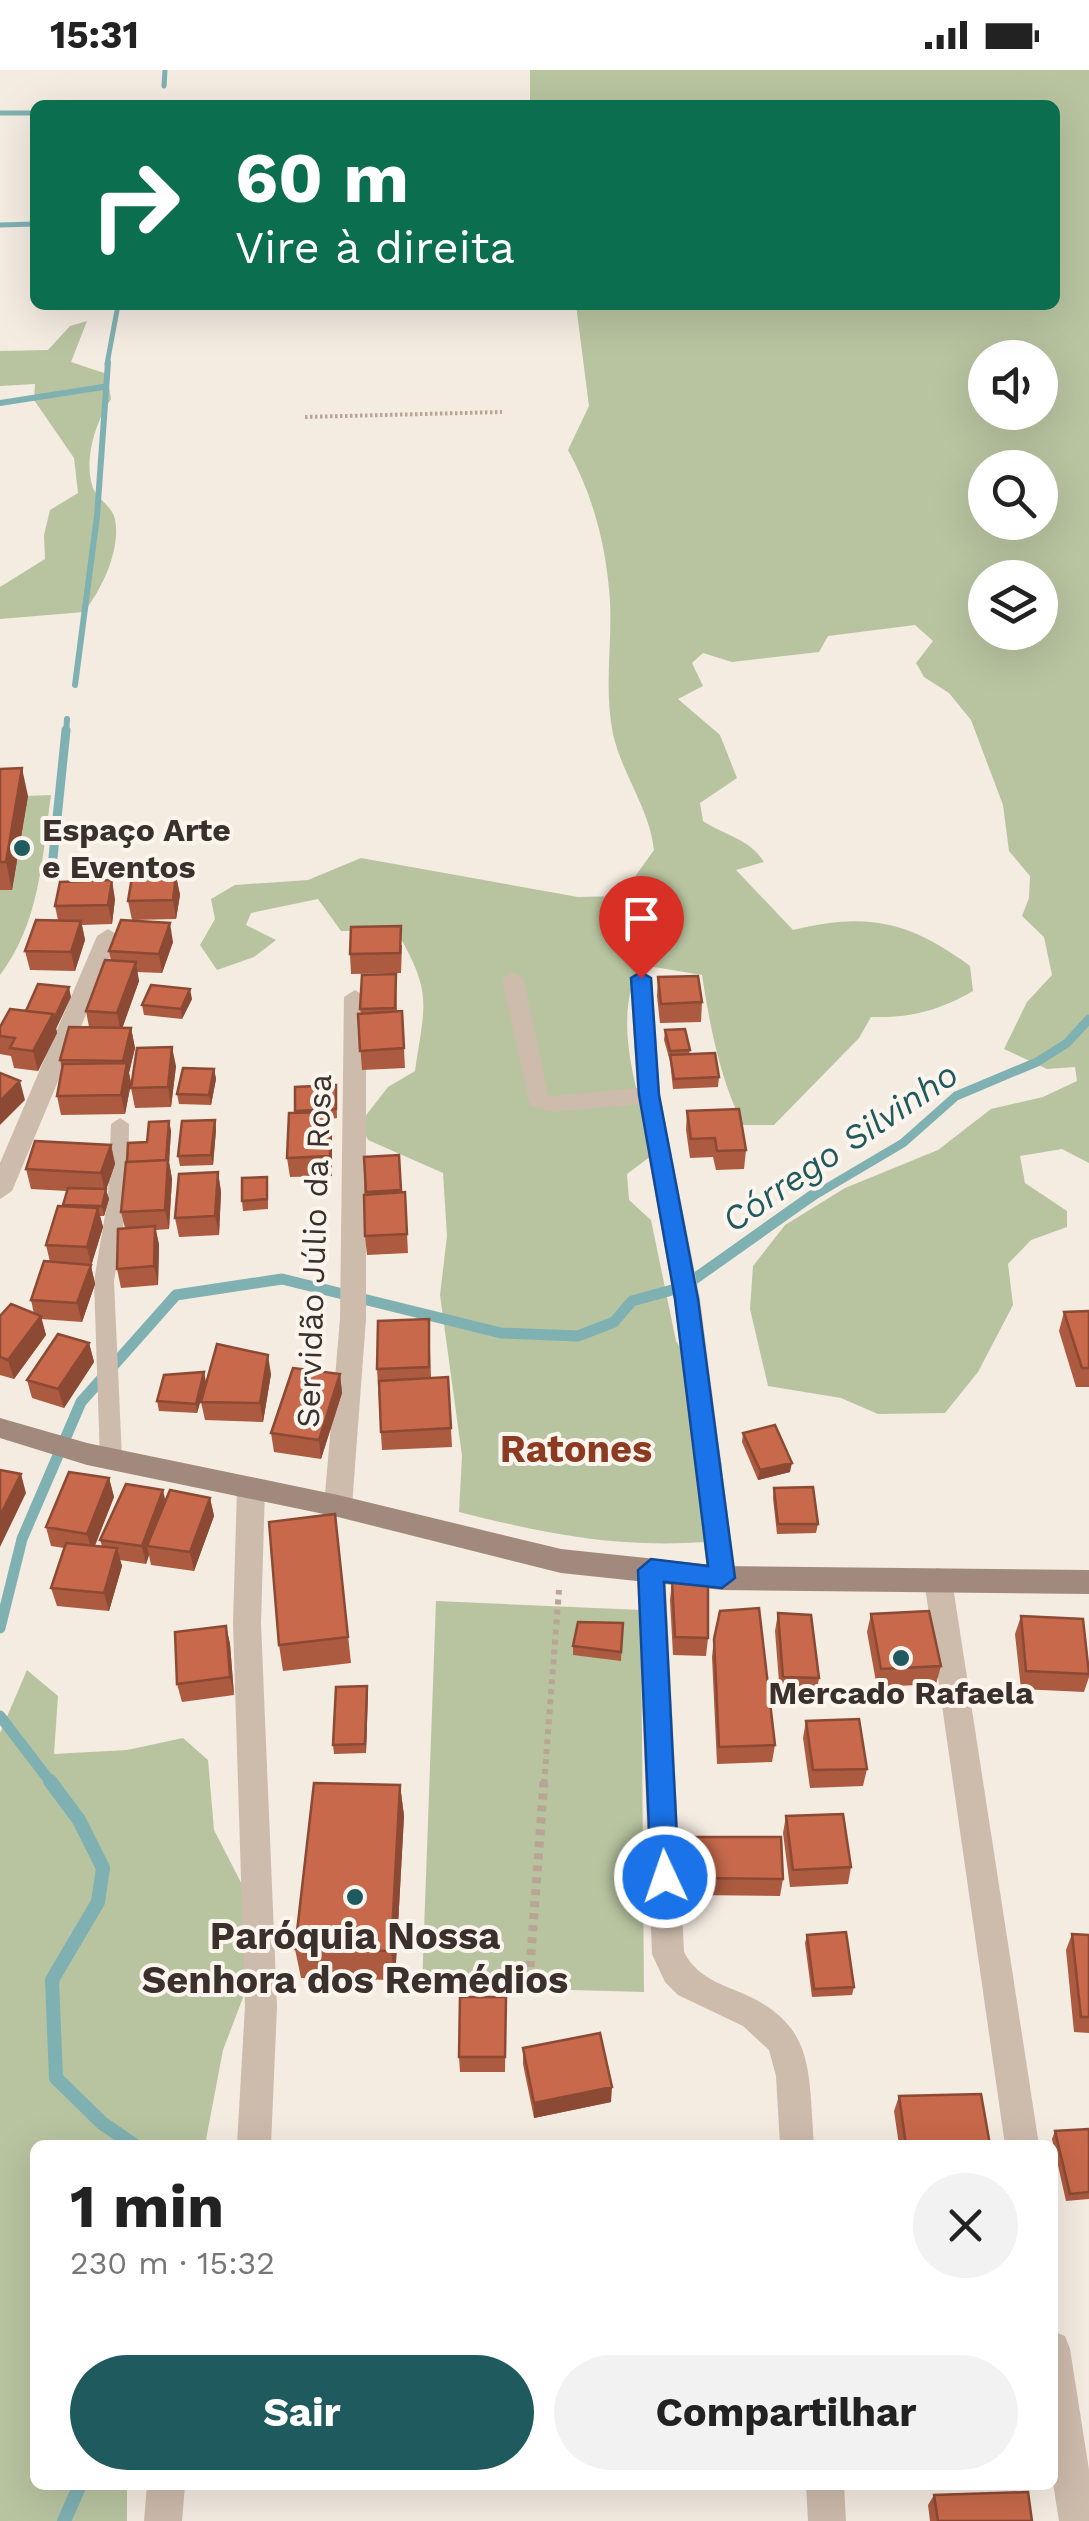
<!DOCTYPE html>
<html lang="pt">
<meta charset="utf-8">
<style>
:root{--surface:#fff;--page:#f2f2f2;--text:#222;--muted:#767676;--accent:#1f5a5e}
body{margin:0;font-family:"Work Sans",sans-serif;background:var(--page);color:var(--text);height:100vh;display:flex;flex-direction:column;font-size:38px;white-space:nowrap}
*{box-sizing:border-box;margin:0}
p{font-size:32px;color:var(--muted)}
.icon{flex:none;width:55px;height:55px;fill:none;stroke:currentColor;stroke-width:2;stroke-linecap:round;stroke-linejoin:round}
.map{position:relative;flex:1;overflow:hidden}
.details{position:absolute;left:30px;top:2070px;width:1028px;height:350px;display:flex;flex-direction:column;background:var(--surface);border-radius:15px;box-shadow:0 10px 40px #0002}
.details>*{flex:none}
.guide{position:absolute;left:30px;top:30px;width:1030px;height:210px;border-radius:15px;box-shadow:0 10px 40px #0002;background:#0b6e4f;color:#fff;overflow:hidden}
.controls{position:absolute;left:968px;top:270px;display:grid;gap:20px}
.controls a{display:grid;place-items:center;width:90px;height:90px;border-radius:50%;background:var(--surface);box-shadow:0 10px 40px #0002;font-size:50px}
.pin{position:absolute;display:grid;place-items:center;width:85px;height:85px;color:#fff;margin:-102px -42px;border-radius:50% 50% 50% 0;rotate:-45deg;box-shadow:0 0 10px #0007}
.pin .icon{rotate:45deg}
.me{position:absolute;width:110px;margin:-55px;rotate:357deg;stroke-linejoin:round;filter:drop-shadow(0 0 8px #0008)}
.turn{display:flex;align-items:center;gap:35px;height:210px;padding:0 40px;font-size:45px}
.turn .icon{width:130px;height:130px;stroke-width:2.5}
.turn b{display:block;font-size:70px;line-height:85px}
.round{display:grid;place-items:center;flex:none;width:105px;height:105px;border-radius:52px;background:var(--page)}
.summary{display:flex;align-items:center;justify-content:space-between;height:170px;padding:0 40px}
h1{font-size:60px;font-weight:700;line-height:75px}
.cta{display:flex;gap:20px;margin-top:auto;padding:20px 40px}
.cta a{flex:1;height:115px;border-radius:60px;background:var(--accent);color:#fff;font-size:40px;font-weight:700;line-height:115px;text-align:center}
.cta a+a{background:var(--page);color:var(--text)}
.status{display:flex;justify-content:space-between;align-items:center;height:70px;padding:0 50px;background:var(--surface);direction:ltr}
.status svg{height:28px;fill:currentColor}
.map>svg:first-child{display:block}
.green{fill:#b8c4a0;fill-rule:evenodd}
.lines{fill:none;stroke-linecap:round;stroke-linejoin:round}
.stream-far4{stroke:#7fb0b2;stroke-width:5}
.stream-far3{stroke:#7fb0b2;stroke-width:6}
.stream-far2{stroke:#7fb0b2;stroke-width:9}
.stream-far1{stroke:#7fb0b2;stroke-width:11}
.stream{stroke:#7fb0b2;stroke-width:14}
.path-far2{stroke:#b9a596;stroke-width:4;stroke-dasharray:2.5 2.5;stroke-linecap:butt}
.path-far1{stroke:#b9a596;stroke-width:6;stroke-dasharray:5 5;stroke-linecap:butt}
.path{stroke:#b9a596;stroke-width:9;stroke-dasharray:6 6;stroke-linecap:butt}
.lane{fill:#cdbbac;fill-rule:evenodd}
.street{fill:#cdbbac;fill-rule:evenodd}
.secondary{fill:#a18a7d;fill-rule:evenodd}
.wall{fill:#ac5a40}
.shaded-wall{fill:#8c4a34}
.building{fill:#c8694b;stroke:#8c4a34;stroke-width:2.5}
.route{fill:#1a73e8;stroke:#114b97;stroke-width:2.5}
.poi-dot{fill:#1f5a5e;stroke:#fbf5ee;stroke-width:4}
.labels{text-anchor:middle;dominant-baseline:central;stroke-width:8;stroke-linejoin:round;paint-order:stroke}
.poi-label{font-size:32px;font-weight:bold;fill:#3b302b;stroke:#fbf5ee;text-anchor:start}
.street-label{font-size:32px;fill:#3b302b;stroke:#fbf5ee}
.water-label{font-size:35px;font-style:italic;fill:#1f5a5e;stroke:#fbf5ee}
.quarter-label{font-size:38px;font-weight:bold;fill:#8c3b22;stroke:#fbf5ee}
.near-poi-label{font-size:38px;font-weight:bold;fill:#3b302b;stroke:#fbf5ee}
</style>
<div class="status"><b>15:31</b><svg viewBox="0 0 49 12"><path d="M0 12V9h3v3zM5 12V6h3v6zM10 12V3h3v9zM15 12V0h3v12zM26 1h20v11H26zM47 4h2v5h-2z"/></svg></div>
<div class="map">
<svg width="1089" height="2451" viewBox="0 0 1089 2451">
<rect width="100%" height="100%" fill="#f4ebe1"/>
<path class="green" d="M530,0H1089V1093L1062,1079L1020,1086L1025,1113L1067,1141V1157L1031,1170L1008,1194L1013,1235L978,1302L945,1343L878,1344L841,1328L768,1316L750,1239L753,1196L785,1155L845,1118L938,1080L991,1039L1043,1027L1077,1011L1075,997L1047,999L1004,979L1027,932L1052,905L1044,867L1022,846L1029,828L1030,806L1009,781L1003,735L971,650L949,623L924,607L916,593L933,571L915,555L828,566L819,582L732,592L703,583L692,593L703,616L678,629L720,665L737,708L700,733L703,751C726,766 750,769 764,792L736,800L793,860C867,842 909,851 970,896L973,921C938,941 911,948 871,947L859,968L774,1055H743C720,1009 710,957 702,905L642,895C609,944 639,1031 655,1083L627,1104L629,1130L651,1150L676,1271L704,1316L722,1395L706,1472C616,1478 546,1464 459,1442L462,1386L440,1225L447,1166L443,1103L368,1070L360,1053L388,1017L415,1001C425,932 433,924 396,860L341,861L318,829L251,843L246,855L276,870L254,887L217,900L200,875L215,849L211,829L235,815L308,810L361,788L578,827L621,826L654,780C650,740 622,704 613,664C603,615 614,567 609,519C605,471 591,421 568,380L589,336L576,235H1055V35H530ZM985,288H1040V342H985ZM985,398H1040V452H985ZM985,508H1040V562H985Z
M87,251L71,292L107,304L111,329C96,351 83,390 93,418C98,430 112,436 115,449C121,480 102,519 84,542L0,549V517L45,489L44,465L50,440L78,423L74,388L34,330L35,314L0,316V281L48,280L70,256Z
M51,725C42,789 40,852 0,905V727Z
M436,1531L641,1540L644,1922L422,1916Z
M27,1600L58,1626L54,1684L127,1680L183,1668L208,1690L214,1760L251,1832L247,1917L223,1980L205,2075H35V2415H127V2451H0V1663Z"/>
<g class="lines">
<path class="stream-far4" d="M164,16L165,0
M0,43H35
M0,155L35,154
M107,294L118,235"/>
<path class="stream-far3" d="M0,333L103,317
M75,615L97,446L108,292
M66,663L67,649"/>
<path class="stream-far2" d="M51,807L66,660
M810,1128L903,1073L956,1026L1037,992L1067,973L1089,949"/>
<path class="stream-far1" d="M0,1558L22,1469L81,1332L176,1225L282,1209L501,1263L578,1266L614,1252L632,1231L683,1217L813,1125
M0,1646L52,1714"/>
<path class="stream" d="M50,1711L79,1750L103,1798L98,1832L52,1910L56,2008L102,2053L134,2075
M64,2451L80,2415"/>
<path class="path-far2" d="M305,347L502,342"/>
<path class="path-far1" d="M544,1714L559,1520"/>
<path class="path" d="M530,1897L544,1711"/>
<path class="lane" d="M120,1048L129,1054L128,1127L114,1211L122,1389L119,1395H103L100,1389L94,1211L108,1127L111,1054Z"/>
<path class="street" d="M108,859L119,866L12,1121L0,1129V1093L97,866Z
M641,901L652,908L660,1025L700,1229L736,1508L732,1516L722,1520L712,1516L708,1508L674,1229L639,1034L553,1042L530,1036L502,909L513,902L524,909L548,1025L553,1026L637,1018L630,908Z
M355,920L366,927V1249L352,1436L348,1444L338,1447L328,1444L324,1436L340,1249L344,927Z
M251,1407L261,1410L265,1418L261,1553L277,1936L271,2075H237L245,1936L233,1553L237,1418L241,1410Z
M651,1488L661,1492L665,1500L684,1882C694,1902 712,1911 732,1919C816,1951 808,1996 814,2075H780L776,2006L769,1980L743,1956L678,1925L665,1912L652,1884L637,1500L641,1492Z
M938,1498L948,1502L952,1510L1039,2075H1005L924,1510L928,1502Z
M1052,2261L1065,2266L1070,2279L1089,2400V2451H1059L1052,2407Z
M147,2415H185L182,2451H144Z
M806,2415H844L846,2451H808Z"/>
<path class="secondary" d="M0,1348L87,1373L338,1425L561,1479L722,1496L1089,1500V1524L722,1520L561,1503L338,1447L87,1395L0,1368Z"/>
</g>
<path class="wall" d="M0,699L28,726L12,820H0Z
M176,806L180,825L176,849L132,850L128,831Z
M115,829L112,854L82,855L85,870L75,901L30,900L25,881L58,850L55,836Z
M173,872L162,903L137,902L139,911L122,958H131L135,978L129,1003L131,1013L125,1044L61,1045L57,1026L62,999L60,990L89,957L86,941L111,891L109,881Z
M402,875L401,903L351,904L350,884Z
M396,904L397,942L402,941L405,998L362,1000L358,944H361L360,939Z
M658,907L702,932L701,952L660,953L657,926Z
M71,927L56,958L57,963L38,1001L14,998L11,986L0,984V957L26,941Z
M192,929L182,949L144,945L142,935Z
M665,960L690,980L689,984L719,1007L718,1017L673,1019L670,991L664,970Z
M176,996L171,1037L135,1038L131,1018Z
M214,999L216,1009L211,1035L179,1034L177,1024Z
M336,1015L337,1048L331,1049L332,1106L290,1107L287,1088L295,1043V1017Z
M687,1041L746,1080L744,1099L716,1100L713,1087L690,1088L686,1060Z
M215,1050L216,1060L213,1095L180,1096L178,1086Z
M169,1051L171,1061L169,1092L172,1109L169,1159L156,1160L159,1175L158,1215L121,1218L117,1199L125,1158L121,1142L147,1072Z
M111,1075L115,1094L106,1120L109,1129L104,1146H100L103,1157L91,1196L95,1214L82,1252L41,1249L46,1265L14,1309L0,1305V1246L34,1244L31,1230L50,1192L46,1175L63,1136L67,1121L31,1119L26,1099Z
M399,1085L401,1123L405,1122L408,1183L367,1185L365,1166L364,1087Z
M218,1102L221,1122L219,1165L179,1167L175,1148Z
M268,1117V1139L243,1141L242,1131Z
M1089,1241V1317H1076L1059,1261L1064,1242Z
M429,1249L431,1308L448,1307L452,1377L382,1380L377,1299Z
M89,1273L94,1292L64,1338L32,1328L27,1310Z
M271,1304L263,1352L205,1350L201,1332Z
M340,1304L342,1323L321,1389L274,1382L271,1363Z
M206,1312L197,1343L159,1341L157,1331Z
M743,1363L790,1402L758,1410L742,1372Z
M109,1408L114,1427L95,1476H102L100,1470L165,1432L210,1428L214,1446L194,1501L151,1495L149,1485L146,1494L120,1490L122,1496L109,1541L57,1536L51,1518L64,1478L51,1476L46,1457Z
M774,1418L818,1454L816,1463L777,1464L773,1428Z
M335,1444L351,1593L283,1601L279,1575Z
M672,1511L708,1568L706,1586L673,1585L670,1530Z
M778,1543L819,1608L816,1626L780,1624L775,1561Z
M871,1544L941,1596L936,1614L877,1617L867,1562Z
M1021,1546L1089,1595V1607L1084,1622L1021,1619L1015,1564Z
M623,1553L621,1591L573,1585V1576Z
M226,1556L230,1574L234,1625L182,1632L177,1614Z
M714,1569L775,1675L772,1692L717,1694L712,1587Z
M367,1616L366,1683L334,1684L333,1675Z
M806,1651L867,1699L863,1716L810,1718L803,1668Z
M400,1715L404,1746L395,1910L301,1908L295,1879Z
M786,1746L851,1797L848,1814L790,1817L783,1763Z
M691,1767L783,1809L780,1826L690,1825L689,1783Z
M1072,1864L1089,1865V1963L1074,1962L1066,1880Z
M807,1865L854,1917L852,1925L812,1927L805,1873Z
M506,1943L505,2002H460L459,1987Z
M523,1978L611,2032L534,2048L523,1994Z
M899,2026L990,2075H899L894,2041Z
M1089,2059V2129L1066,2131L1052,2069L1055,2061Z
M934,2425L1032,2451H930L928,2435Z"/>
<path class="shaded-wall" d="M22,698L28,726L12,820L6,792Z
M176,806L180,825L176,849L173,830Z
M112,810L115,829L112,854L108,835Z
M81,851L85,870L75,901L71,882Z
M170,853L173,872L162,903L159,884Z
M136,892L139,911L121,962L117,943Z
M69,917L71,927L56,959L54,949Z
M190,919L192,929L182,949L181,939Z
M53,944L57,963L38,1001L33,981Z
M131,958L135,978L129,1003L131,1013L125,1044L121,1025L125,1002L123,991Z
M172,977L176,996L171,1037L168,1017Z
M214,999L216,1009L211,1035L209,1025Z
M20,1011L25,1030L0,1055V1031Z
M330,1042L332,1061V1106L330,1086Z
M215,1050L216,1060L213,1095L211,1085Z
M169,1051L171,1061L169,1092L172,1109L169,1159L165,1140Z
M111,1075L115,1094L106,1120L109,1129L104,1146L102,1136L105,1123L101,1103Z
M218,1102L221,1122L219,1165L215,1146Z
M98,1138L103,1157L91,1196L95,1214L82,1252L77,1233L91,1195L87,1177Z
M155,1156L159,1175L158,1215L154,1196Z
M41,1246L46,1265L14,1309L8,1290Z
M89,1273L94,1292L64,1338L58,1319Z
M268,1285L271,1304L263,1352L260,1333Z
M204,1302L206,1312L197,1343L196,1334Z
M340,1304L342,1323L321,1389L319,1370Z
M792,1393L790,1402L758,1410L760,1400Z
M21,1404L26,1423L0,1477V1446Z
M109,1408L114,1427L92,1482L87,1464Z
M163,1420L167,1438L147,1476L149,1485L146,1494L142,1476Z
M210,1428L214,1446L194,1501L190,1482Z
M117,1478L122,1496L109,1541L104,1523Z
M226,1556L230,1574L234,1625L230,1607Z
M367,1616L368,1625L366,1683L365,1674Z
M400,1715L404,1746L395,1910L391,1881Z
M612,2017L611,2032L534,2048V2033Z"/>
<path class="building" d="M22,698L6,792H0V699Z
M176,806L173,830L128,831L132,807Z
M112,810L108,835L55,836L60,812Z
M36,850L81,851L71,882L25,881Z
M121,850L170,853L159,884L109,881Z
M401,856L400,883L350,884L351,857Z
M105,890L136,892L117,943L86,941Z
M396,904L395,938L360,939L362,905Z
M698,906L702,932L661,934L658,907Z
M38,914L69,917L54,949L53,944L26,941Z
M151,915L190,919L181,939L142,935Z
M10,939L53,944L33,981L10,978L15,968L0,966V957Z
M402,941L404,978L360,981L358,944Z
M69,957L131,958L123,991L60,990Z
M685,959L690,980L670,981L665,960Z
M172,977L168,1017L131,1018L137,978Z
M715,983L719,1007L674,1009L670,985Z
M127,993L121,1025L57,1026L63,994Z
M183,998L214,999L209,1025L177,1024Z
M0,1003L20,1011L0,1031Z
M336,1015V1039L295,1041V1017Z
M739,1039L746,1080L717,1081L715,1068L691,1069L687,1041Z
M330,1042V1086L287,1088L289,1043Z
M215,1050L211,1085L178,1086L182,1051Z
M169,1051L166,1090L127,1092L128,1073L147,1072L149,1052Z
M35,1071L111,1075L101,1103L26,1099Z
M399,1085L401,1120L366,1122L364,1087Z
M168,1090L165,1140L121,1142L126,1092Z
M218,1102L215,1146L175,1148L179,1104Z
M267,1107V1129L242,1131V1108Z
M68,1118L106,1119L102,1136L63,1135Z
M405,1122L407,1164L365,1166L364,1125Z
M58,1136L98,1138L87,1177L46,1175Z
M155,1156L154,1196L117,1199L118,1159Z
M44,1191L91,1195L77,1233L31,1230Z
M11,1234L41,1246L8,1290L0,1287V1246Z
M1089,1241V1298H1082L1064,1242Z
M429,1249V1297L377,1299L378,1251Z
M58,1264L89,1273L58,1319L27,1310Z
M217,1274L268,1285L260,1333L201,1332Z
M293,1298L340,1304L319,1370L271,1363Z
M204,1302L196,1334L157,1331L164,1305Z
M448,1307L451,1358L381,1362L379,1311Z
M775,1355L792,1393L760,1400L743,1363Z
M0,1400L21,1404L0,1446Z
M69,1402L109,1408L87,1464L46,1457Z
M126,1414L163,1420L142,1476L100,1470Z
M813,1417L818,1454H778L774,1418Z
M170,1420L210,1428L190,1482L147,1476Z
M335,1444L348,1567L279,1575L269,1452Z
M66,1473L117,1478L104,1523L51,1518Z
M672,1511L708,1512V1568L675,1567Z
M759,1538L775,1675L719,1677L714,1569L720,1541Z
M929,1541L941,1596L881,1599L871,1544Z
M778,1543L811,1545L819,1608L783,1607Z
M1021,1546L1083,1549L1089,1604L1026,1601Z
M578,1552L623,1553L621,1582L573,1576Z
M226,1556L230,1607L177,1614L175,1562Z
M367,1616L365,1674L333,1675L336,1617Z
M859,1649L867,1699L813,1700L806,1651Z
M314,1713L400,1715L391,1881L295,1879Z
M843,1744L851,1797L793,1800L786,1746Z
M691,1767H781L783,1809L692,1808Z
M846,1862L854,1917L814,1919L807,1865Z
M1072,1864L1089,1865V1947H1081Z
M460,1927H506L505,1987H459Z
M600,1963L612,2017L534,2033L523,1978Z
M981,2024L990,2075H906L899,2026Z
M1089,2059V2122L1070,2124L1055,2061Z
M1028,2422L1032,2451H938L934,2425Z"/>
<path class="route" d="M641,902L651,908L659,1025L698,1229L735,1508L722,1518L664,1512L679,1807L675,1817L665,1820L655,1817L651,1807L638,1500L651,1489L708,1496L675,1229L639,1025L631,908Z"/>
<g class="poi-dot">
<circle cx="22" cy="778" r="10"/>
<circle cx="901" cy="1588" r="10"/>
<circle cx="355" cy="1827" r="10"/>
</g>
<g class="labels">
<g class="poi-label">
<text x="42" y="760">Espaço Arte<tspan x="42" dy="37">e Eventos</tspan></text>
<text x="901" y="1623" text-anchor="middle">Mercado Rafaela</text>
</g>
<g class="street-label">
<text transform="translate(314 1181) rotate(-88)">Servidão Júlio da Rosa</text>
</g>
<g class="water-label">
<text transform="translate(840 1077) rotate(-34)">Córrego Silvinho</text>
</g>
<g class="quarter-label">
<text x="576" y="1379">Ratones</text>
</g>
<g class="near-poi-label">
<text x="355" y="1866">Paróquia Nossa<tspan x="355" dy="44">Senhora dos Remédios</tspan></text>
</g>
</g>
</svg>
<div class="controls">
<a><svg class="icon" aria-label="sound" viewBox="0 0 24 24"><path d="M4 9h4l5-4v14l-5-4H4zM17 9q2 3 0 6"/></svg></a>
<a><svg class="icon" aria-label="search" viewBox="0 0 24 24"><circle cx="10" cy="10" r="6"/><path d="M15 15l6 6"/></svg></a>
<a><svg class="icon" aria-label="layers" viewBox="0 0 24 24"><path d="M12 4l9 5-9 5-9-5zM3 14l9 5 9-5"/></svg></a>
</div>
<div class="pin" style="left:641px;top:908px;background:#d93025"><svg class="icon" aria-label="arrive" viewBox="0 0 24 24"><path d="M6 21V4h12l-3 4 3 4H6"/></svg></div>
<svg class="me" style="left:665px;top:1807px" viewBox="-20 -20 40 40"><circle r="17" fill="#1a73e8" stroke="#fff" stroke-width="3"/><path d="M0-11L8 9 0 5-8 9z" fill="#fff"/></svg>
<div class="guide">
<div class="turn"><svg class="icon" aria-label="right" viewBox="0 0 24 24"><path d="M7 20v-9h11M14 6l5 5-5 5"/></svg><div><b>60 m</b>Vire à direita</div></div>
</div>
<section class="details">
<div class="summary"><div><h1>1 min</h1><p>230 m · 15:32</p></div><a class="round"><svg class="icon" aria-label="close" viewBox="0 0 24 24"><path d="M6 6l12 12M18 6L6 18"/></svg></a></div>
<div class="cta"><a>Sair</a><a>Compartilhar</a></div>
</section>
</div>
